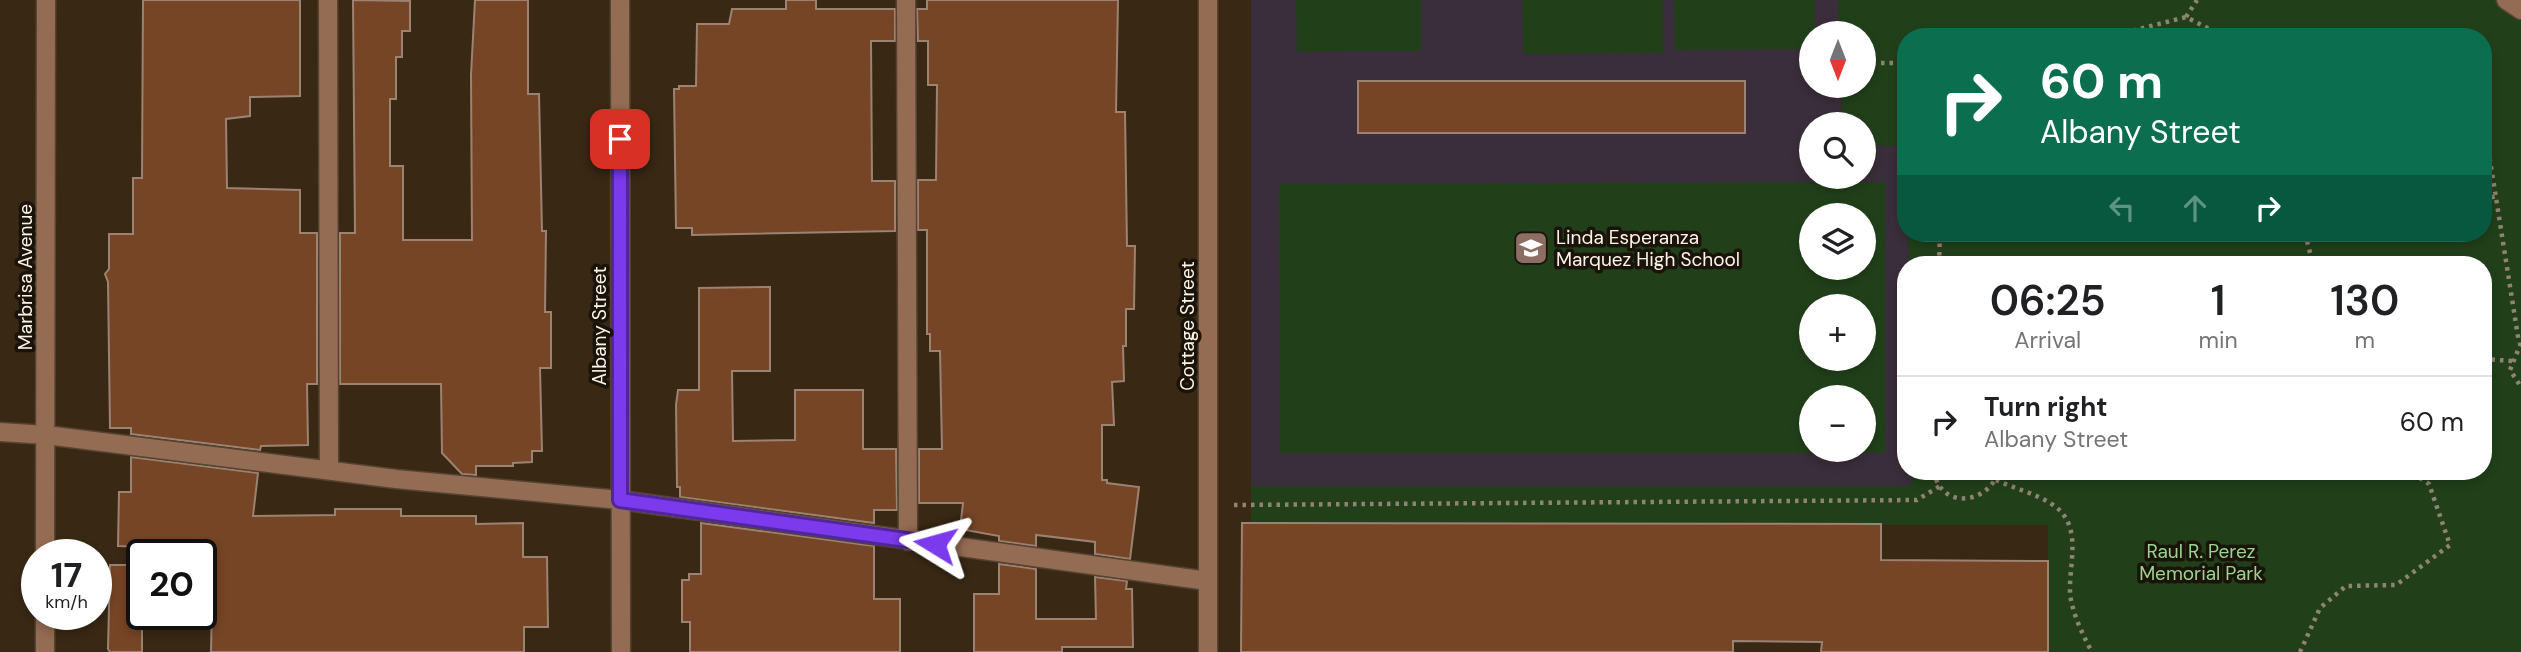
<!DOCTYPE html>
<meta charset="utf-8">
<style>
:root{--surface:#fff;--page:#f6f6f6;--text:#202124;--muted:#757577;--line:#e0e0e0}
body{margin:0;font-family:"DM Sans",sans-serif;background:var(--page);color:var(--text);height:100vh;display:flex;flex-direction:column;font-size:26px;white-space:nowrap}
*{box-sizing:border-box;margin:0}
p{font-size:23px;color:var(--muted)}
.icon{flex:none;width:38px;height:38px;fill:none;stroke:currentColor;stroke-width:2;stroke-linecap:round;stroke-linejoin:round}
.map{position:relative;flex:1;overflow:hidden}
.details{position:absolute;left:1897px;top:256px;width:595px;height:224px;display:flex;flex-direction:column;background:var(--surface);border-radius:28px;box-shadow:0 4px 10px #0003}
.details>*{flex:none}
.banner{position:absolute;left:1897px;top:28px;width:595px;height:214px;border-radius:28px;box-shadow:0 4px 10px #0003;background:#0b6e4f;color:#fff;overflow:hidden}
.needle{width:46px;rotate:180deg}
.tools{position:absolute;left:1799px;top:21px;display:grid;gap:14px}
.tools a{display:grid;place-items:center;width:77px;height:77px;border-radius:50%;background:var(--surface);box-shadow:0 4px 10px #0003;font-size:35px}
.speed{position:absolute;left:21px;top:539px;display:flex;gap:14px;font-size:35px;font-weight:700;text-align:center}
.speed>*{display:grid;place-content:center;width:91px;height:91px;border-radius:50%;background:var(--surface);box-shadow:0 4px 10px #0003;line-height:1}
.speed small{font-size:18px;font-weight:400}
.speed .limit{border:4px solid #111;border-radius:10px;background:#fff;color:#111}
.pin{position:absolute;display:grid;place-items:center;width:60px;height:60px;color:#fff;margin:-30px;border-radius:14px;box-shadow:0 4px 10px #0006}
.me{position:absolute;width:77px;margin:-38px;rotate:278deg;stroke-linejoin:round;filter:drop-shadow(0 0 5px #0008)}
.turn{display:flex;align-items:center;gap:24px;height:147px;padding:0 28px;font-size:32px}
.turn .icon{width:91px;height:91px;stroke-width:2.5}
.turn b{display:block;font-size:49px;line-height:60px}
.lanes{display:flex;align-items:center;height:66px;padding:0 28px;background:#0003;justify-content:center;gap:35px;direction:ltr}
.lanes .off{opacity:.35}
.eta{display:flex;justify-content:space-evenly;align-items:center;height:119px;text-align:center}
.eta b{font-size:42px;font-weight:600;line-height:49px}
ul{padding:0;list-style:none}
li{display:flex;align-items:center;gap:21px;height:91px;padding:0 28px;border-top:2px solid var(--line)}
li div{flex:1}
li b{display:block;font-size:26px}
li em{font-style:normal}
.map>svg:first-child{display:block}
.education{fill:#3b2e3c;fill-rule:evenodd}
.green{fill:#21401a;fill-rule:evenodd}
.building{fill:#764525;stroke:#9c8272;stroke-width:2}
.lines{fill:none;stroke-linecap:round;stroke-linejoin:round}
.minor-casing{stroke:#554432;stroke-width:21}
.path{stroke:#918373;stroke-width:4.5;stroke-dasharray:3.5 5;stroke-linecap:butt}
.minor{stroke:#946b53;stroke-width:18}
.route-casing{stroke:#51269a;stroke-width:18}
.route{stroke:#7c3aed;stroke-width:12}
.labels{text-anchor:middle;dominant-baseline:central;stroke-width:7;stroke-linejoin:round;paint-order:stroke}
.poi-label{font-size:19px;fill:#fef3e7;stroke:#1a130a;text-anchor:start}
.street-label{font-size:19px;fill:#fef3e7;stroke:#1a130a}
.park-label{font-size:19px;fill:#9bd48e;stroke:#1a130a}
</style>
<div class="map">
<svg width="2521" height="652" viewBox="0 0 2521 652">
<rect width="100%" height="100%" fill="#392814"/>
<path class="education" d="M1251,0H1838L1839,33H1811V86H1841L1842,124H1811V177H1864V144L1906,147L1909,264H1906V471H1911L1912,486H1251ZM1811,215H1864V268H1811ZM1811,306H1864V359H1811ZM1811,397H1864V450H1811Z"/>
<path class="green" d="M1296,0H1421V51L1297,52Z
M1522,0H1663V53L1523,54Z
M1674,0H1815V33H1811V49L1675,50Z
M1838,0H2521V652H2048V525L1251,524V486H1911V471H2483V264H1909L1908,233H2483V37H1906V147L1864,144V124H1842L1841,86H1864V33H1839Z
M1885,182V453H1280L1279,184ZM1811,215H1864V268H1811ZM1864,306V359H1811V306ZM1864,397V450H1811V397Z"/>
<path class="building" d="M143,0H300V96L250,97V116L226,119L227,188L300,190V233H317V384H307L308,445L261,446L260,450L131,434V428H110L108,282L105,274L109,269V234H133V178H142Z
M353,0L410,1V31H402V57H396V99H390V166H403V240H472L471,75L475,0H528V94H539L542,231H546L545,312H551V368H540L542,451H532V462L513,463V466H476V475L462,474L442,453L441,384H340V233H355Z
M786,0H816V9H895V41H871L872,181H895V231L692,235V228H676L674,89H679V86H696L697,24H729L732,9H786Z
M927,0H1118L1116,112H1125L1127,246H1135L1134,309H1126V346H1123L1124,381L1112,382L1114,425H1102V480H1107V483L1139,487L1130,559L1095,554V542L1036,535V546L999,541V536L960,529L963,503H919V449H942L940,351H930V334H927V230H918V180H936L937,85H928V41H918L917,9H927Z
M1358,81H1745V133H1358Z
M770,287V371H732L733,441L795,440V390H863V449H896L897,510H874V523L680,497V487H677L676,405L678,390H699V288Z
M131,457L258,473L253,516L335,515V509H401V516H476V524L523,523V557H547L548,627H524V652H211L213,549L118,546L119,492H131Z
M701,523L874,546V599H900V652H690V622H682V580H689V574H701Z
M1242,523L1881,524V560L2048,561V652H1821L1822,642L1733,641V652H1241Z
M999,564L1036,569V619H1096L1095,577L1127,581L1126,589H1132L1133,647H1062V652H974V594H999Z
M110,565H142V652H110L108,649Z"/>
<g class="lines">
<g class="minor-casing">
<path id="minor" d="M328,0L329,470
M620,0L621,652
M906,0L908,541
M2506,0L2521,10
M0,432L46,435L396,479L620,500L1208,581
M45,555L46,0
M45,652V614
M1208,652V0"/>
</g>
<path class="path" d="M2186,17L2197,0
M2468,36L2469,37
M2108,37L2186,17L2225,37
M2245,37L2250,31
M1864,63H1899L1906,68
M2483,116L2519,343
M2483,199L2498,196
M2305,233L2313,264
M1939,264L1940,233
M2521,343L2510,370L2521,387
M2483,359L2513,361
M1934,471C1940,510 1988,505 1999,471
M1996,480C2013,488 2034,493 2050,503C2084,523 2069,561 2070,592C2071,610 2083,636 2092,652
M1234,505L1917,500L1940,486
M2300,652L2320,608L2346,586L2396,585L2450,545L2429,484L2409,471"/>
<use href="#minor" class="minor"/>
</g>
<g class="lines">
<g class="route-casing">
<path id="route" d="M620,139V500L935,544"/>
</g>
<use href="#route" class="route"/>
</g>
<defs>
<g id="school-square" transform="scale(1.75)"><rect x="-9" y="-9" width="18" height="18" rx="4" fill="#8d6e63" stroke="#1a130a"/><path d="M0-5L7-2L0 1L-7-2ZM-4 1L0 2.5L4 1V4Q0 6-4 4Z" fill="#fff"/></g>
</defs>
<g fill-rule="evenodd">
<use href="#school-square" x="1531" y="248"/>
</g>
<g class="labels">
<g class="poi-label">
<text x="1556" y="237">Linda Esperanza<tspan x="1556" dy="22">Marquez High School</tspan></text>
</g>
<g class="street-label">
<text transform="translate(25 277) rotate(-90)">Marbrisa Avenue</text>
<text transform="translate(599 326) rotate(-90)">Albany Street</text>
<text transform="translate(1187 326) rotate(-90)">Cottage Street</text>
</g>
<g class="park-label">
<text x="2201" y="551">Raul R. Perez<tspan x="2201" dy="22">Memorial Park</tspan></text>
</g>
</g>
</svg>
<div class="tools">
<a><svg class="needle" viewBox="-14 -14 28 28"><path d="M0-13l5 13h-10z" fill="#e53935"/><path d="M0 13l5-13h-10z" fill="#757577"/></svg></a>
<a><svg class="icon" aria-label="search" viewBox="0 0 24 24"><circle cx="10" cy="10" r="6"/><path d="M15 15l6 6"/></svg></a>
<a><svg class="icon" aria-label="layers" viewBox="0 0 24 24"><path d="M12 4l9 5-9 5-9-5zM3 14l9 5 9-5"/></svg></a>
<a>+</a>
<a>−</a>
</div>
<div class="speed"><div>17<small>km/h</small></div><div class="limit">20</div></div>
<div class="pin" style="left:620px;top:139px;background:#d93025"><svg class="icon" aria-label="arrive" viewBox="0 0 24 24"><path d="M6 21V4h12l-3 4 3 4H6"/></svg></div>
<svg class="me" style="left:935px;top:544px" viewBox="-20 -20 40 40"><path d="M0-17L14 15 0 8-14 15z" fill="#7c3aed" stroke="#fff" stroke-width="4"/></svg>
<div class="banner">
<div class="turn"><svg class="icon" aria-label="right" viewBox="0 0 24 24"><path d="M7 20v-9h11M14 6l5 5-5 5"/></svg><div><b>60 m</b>Albany Street</div></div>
<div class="lanes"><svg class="icon off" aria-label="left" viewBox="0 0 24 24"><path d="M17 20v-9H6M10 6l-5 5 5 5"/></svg><svg class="icon off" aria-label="ahead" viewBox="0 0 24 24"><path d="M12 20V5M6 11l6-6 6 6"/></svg><svg class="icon" aria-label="right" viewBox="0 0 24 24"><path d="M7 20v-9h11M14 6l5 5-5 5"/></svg></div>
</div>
<section class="details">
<div class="eta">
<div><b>06:25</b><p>Arrival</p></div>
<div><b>1</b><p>min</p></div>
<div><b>130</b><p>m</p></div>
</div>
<ul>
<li><svg class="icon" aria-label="right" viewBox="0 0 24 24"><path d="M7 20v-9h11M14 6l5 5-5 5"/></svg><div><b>Turn right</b><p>Albany Street</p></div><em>60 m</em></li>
</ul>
</section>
</div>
